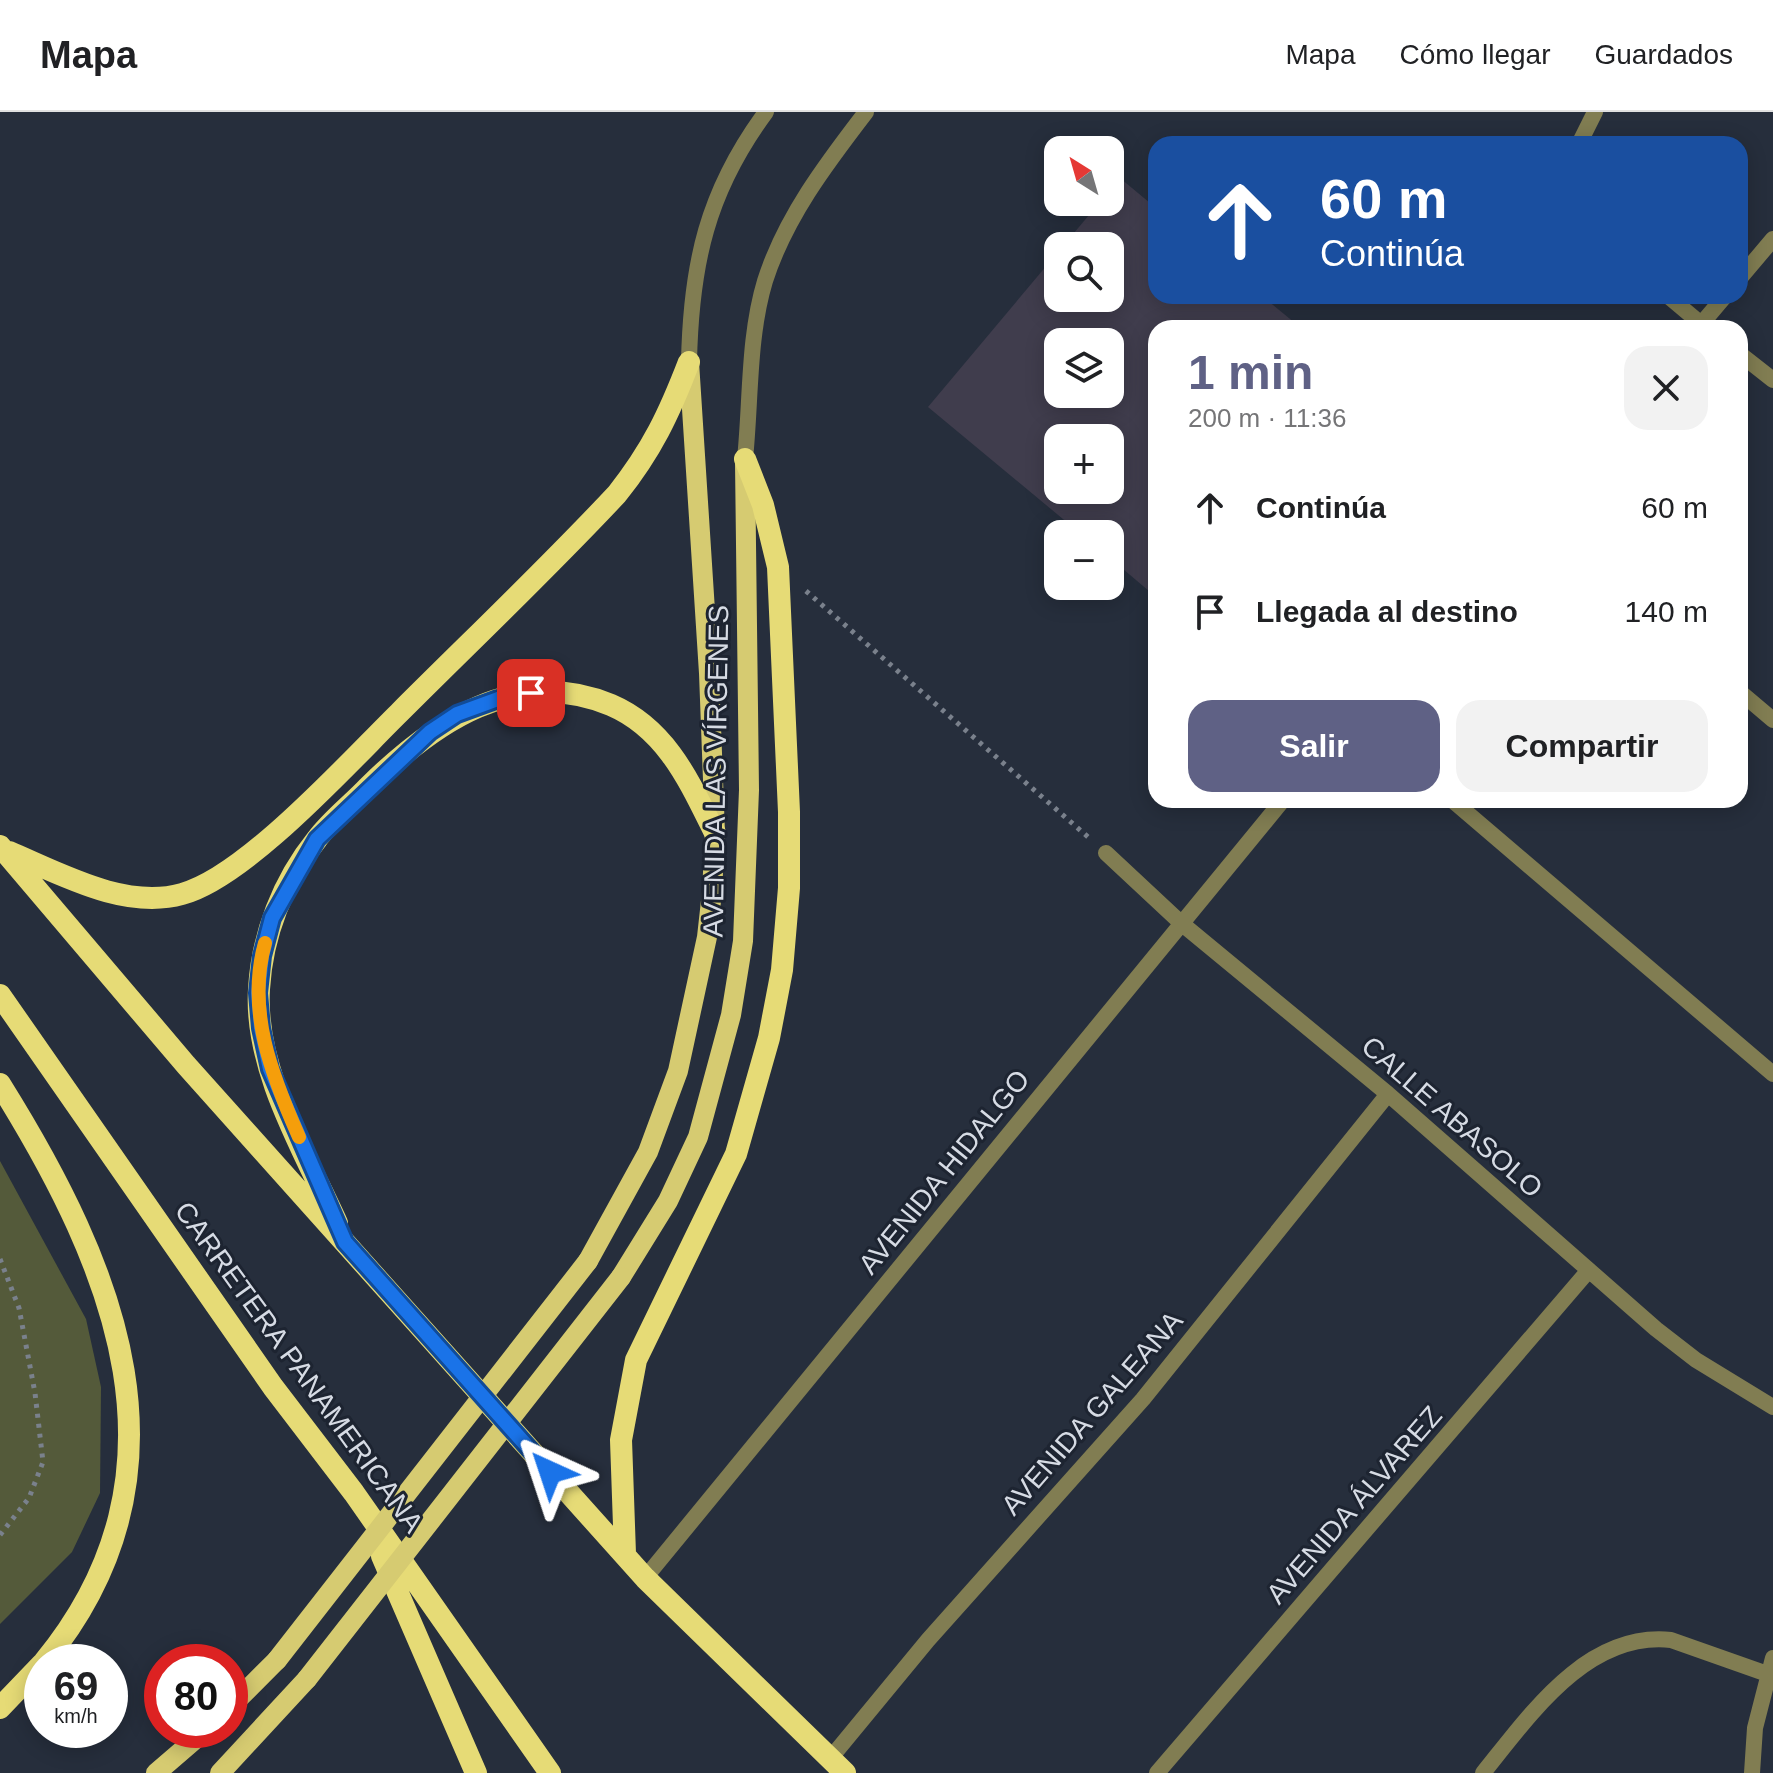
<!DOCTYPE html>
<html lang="es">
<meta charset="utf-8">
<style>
:root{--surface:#fff;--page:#f2f2f2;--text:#202124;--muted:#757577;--line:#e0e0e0;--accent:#5f6185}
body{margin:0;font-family:Arial,sans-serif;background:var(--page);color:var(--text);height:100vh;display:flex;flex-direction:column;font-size:30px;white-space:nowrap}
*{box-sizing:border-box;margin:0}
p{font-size:26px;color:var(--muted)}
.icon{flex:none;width:44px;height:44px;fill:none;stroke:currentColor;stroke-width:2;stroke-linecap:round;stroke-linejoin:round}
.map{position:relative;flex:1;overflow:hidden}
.sheet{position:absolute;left:1148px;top:208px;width:600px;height:488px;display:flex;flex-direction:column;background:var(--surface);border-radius:24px;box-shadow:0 4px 20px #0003}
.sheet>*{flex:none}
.top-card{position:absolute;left:1148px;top:24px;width:600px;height:168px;border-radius:24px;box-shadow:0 4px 20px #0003;background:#1a4fa0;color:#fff;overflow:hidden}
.needle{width:52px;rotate:323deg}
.buttons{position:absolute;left:1044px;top:24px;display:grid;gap:16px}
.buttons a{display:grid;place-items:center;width:80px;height:80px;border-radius:16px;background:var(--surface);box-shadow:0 4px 20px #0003;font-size:40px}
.speed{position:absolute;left:24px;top:1532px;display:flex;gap:16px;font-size:40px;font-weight:700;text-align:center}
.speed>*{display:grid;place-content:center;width:104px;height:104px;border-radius:50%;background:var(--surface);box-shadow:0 4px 20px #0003;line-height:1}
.speed small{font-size:20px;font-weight:400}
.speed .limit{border:12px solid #d22;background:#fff;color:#111}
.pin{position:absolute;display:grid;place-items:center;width:68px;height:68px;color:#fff;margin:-34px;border-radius:16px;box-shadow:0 4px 12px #0006}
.me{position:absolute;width:88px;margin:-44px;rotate:318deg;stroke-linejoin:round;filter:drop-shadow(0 0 6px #0008)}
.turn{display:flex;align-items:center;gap:28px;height:168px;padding:0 40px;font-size:36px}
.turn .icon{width:104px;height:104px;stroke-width:2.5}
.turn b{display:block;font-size:56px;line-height:68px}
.round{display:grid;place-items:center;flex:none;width:84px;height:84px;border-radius:24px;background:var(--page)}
.summary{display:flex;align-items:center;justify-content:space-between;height:136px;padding:0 40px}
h1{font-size:48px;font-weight:700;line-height:60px;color:var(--accent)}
.cta{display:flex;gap:16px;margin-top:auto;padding:16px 40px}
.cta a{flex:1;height:92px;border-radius:24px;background:var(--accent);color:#fff;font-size:32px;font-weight:700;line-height:92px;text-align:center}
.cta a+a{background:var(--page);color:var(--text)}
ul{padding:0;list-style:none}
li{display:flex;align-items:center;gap:24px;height:104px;padding:0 40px}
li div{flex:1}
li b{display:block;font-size:30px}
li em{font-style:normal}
header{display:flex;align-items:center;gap:48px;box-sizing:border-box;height:112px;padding:0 40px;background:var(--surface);border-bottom:2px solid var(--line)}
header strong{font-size:38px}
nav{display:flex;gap:44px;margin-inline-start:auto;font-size:28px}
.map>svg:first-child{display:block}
.green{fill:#545a3a}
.building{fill:#403d4d;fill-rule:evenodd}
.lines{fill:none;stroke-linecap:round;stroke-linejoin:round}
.path{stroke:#7a818c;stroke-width:5;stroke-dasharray:4 6;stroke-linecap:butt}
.service{stroke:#817d52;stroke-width:16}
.minor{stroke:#817d52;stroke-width:16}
.tertiary{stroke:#817d52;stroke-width:16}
.primary{stroke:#d6cb71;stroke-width:20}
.trunk{stroke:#e6db76;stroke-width:22}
.primary-bridge{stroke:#d6cb71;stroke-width:20}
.route-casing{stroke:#114b97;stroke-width:20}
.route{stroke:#1a73e8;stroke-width:14}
.slow{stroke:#f59e0b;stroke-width:14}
.labels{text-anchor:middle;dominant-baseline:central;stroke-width:6;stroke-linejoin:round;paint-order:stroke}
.street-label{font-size:28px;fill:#d6dbe4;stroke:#1d2431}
</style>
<header>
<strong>Mapa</strong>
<nav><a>Mapa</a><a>Cómo llegar</a><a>Guardados</a></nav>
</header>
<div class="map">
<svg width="1773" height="1661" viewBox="0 0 1773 1661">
<rect width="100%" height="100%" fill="#262e3c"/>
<path class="green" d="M0,1049L86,1207L101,1275L100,1381L72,1440L0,1512Z"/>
<path class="building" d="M1120,66L1156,96V184H1262L1301,216H1156V485L1110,446V422H1081L928,295L1058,140V186H1110V134H1063L1100,90H1110V78ZM1058,230H1110V282H1058ZM1058,326H1110V378H1058Z"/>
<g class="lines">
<path class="path" d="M806,479L1088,725
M0,1147L19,1196L35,1281L43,1350L29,1386L0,1423"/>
<path class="service" d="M1579,32L1595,0"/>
<path class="minor" d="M1740,166L1773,127
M1668,184L1706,216
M1698,216L1725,184
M1740,242L1773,268
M1740,580L1773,608
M1452,688L1773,962
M1106,741L1181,811L1388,982L1656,1217L1696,1248L1773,1295
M645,1466L1283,688
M829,1648L928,1528L1143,1287L1388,982
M1157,1661L1589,1158
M1483,1661C1530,1603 1587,1519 1671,1528L1773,1564
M1752,1661L1755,1616L1773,1546"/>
<path class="tertiary" d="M689,250C691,152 707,80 766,0
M745,347C751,289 748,225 765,169C785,106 826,52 866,0"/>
<path class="primary" d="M588,1149L648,1040L678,959L707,825L712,780L715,721L709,561L689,250
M621,1165L668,1089L698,1025L731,903L743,829L749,678L745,350
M230,1595L277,1548
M156,1661L206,1618
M220,1661L307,1567"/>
<path class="trunk" d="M0,734L186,953L645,1466L845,1661
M9,740C61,762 125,798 182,782C246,765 350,649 399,601C472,528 547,457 617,382C652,338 669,302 689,250
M0,883L273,1275L354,1381L550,1661
M0,972C115,1156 200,1360 44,1550
M337,1111C305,1040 254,958 259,877C262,823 283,769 317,727C331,708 352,692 368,675C433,611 515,553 611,593C667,617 690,671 715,721
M625,1442L621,1328L636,1248L736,1042L769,926L782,858L789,776V700L778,455L763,393L745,347
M382,1444L476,1661
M0,1596L42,1552"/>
<path class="primary-bridge" d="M277,1548L588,1149
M307,1567L621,1165"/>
</g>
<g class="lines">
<g class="route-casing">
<path id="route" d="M531,581L498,587L457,602L430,620L317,727L272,806L262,844L258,881L261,916L270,957L345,1130L550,1360"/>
</g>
<use href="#route" class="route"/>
<path class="slow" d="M265,831C246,899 272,964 299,1025"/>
</g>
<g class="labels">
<g class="street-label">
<text transform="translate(716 659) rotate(-89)">AVENIDA LAS VÍRGENES</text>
<text transform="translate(1452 1005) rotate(41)">CALLE ABASOLO</text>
<text transform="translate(944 1060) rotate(-51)">AVENIDA HIDALGO</text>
<text transform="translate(299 1255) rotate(54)">CARRETERA PANAMERICANA</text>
<text transform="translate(1092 1301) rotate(-49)">AVENIDA GALEANA</text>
<text transform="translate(1354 1393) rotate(-49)">AVENIDA ÁLVAREZ</text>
</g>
</g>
</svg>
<div class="buttons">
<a><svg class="needle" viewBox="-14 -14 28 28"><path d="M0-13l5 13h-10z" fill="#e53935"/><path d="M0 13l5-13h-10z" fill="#757577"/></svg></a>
<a><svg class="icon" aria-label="search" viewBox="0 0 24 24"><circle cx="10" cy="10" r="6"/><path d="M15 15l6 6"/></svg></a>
<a><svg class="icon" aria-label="layers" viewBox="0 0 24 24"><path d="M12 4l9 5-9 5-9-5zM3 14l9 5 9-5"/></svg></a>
<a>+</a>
<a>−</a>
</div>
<div class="speed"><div>69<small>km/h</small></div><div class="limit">80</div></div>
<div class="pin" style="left:531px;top:581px;background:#d93025"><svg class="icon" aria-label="arrive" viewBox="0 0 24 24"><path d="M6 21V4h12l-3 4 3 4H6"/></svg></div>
<svg class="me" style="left:550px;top:1360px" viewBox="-20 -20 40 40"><path d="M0-17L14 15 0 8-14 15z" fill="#1a73e8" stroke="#fff" stroke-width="4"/></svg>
<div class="top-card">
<div class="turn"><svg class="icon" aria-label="ahead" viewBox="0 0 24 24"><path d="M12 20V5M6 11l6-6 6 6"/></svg><div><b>60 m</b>Continúa</div></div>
</div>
<section class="sheet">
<div class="summary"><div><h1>1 min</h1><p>200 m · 11:36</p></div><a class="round"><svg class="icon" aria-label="close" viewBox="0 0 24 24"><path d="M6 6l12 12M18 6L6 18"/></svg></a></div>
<ul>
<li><svg class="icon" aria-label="ahead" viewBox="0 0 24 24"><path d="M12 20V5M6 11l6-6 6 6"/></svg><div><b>Continúa</b></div><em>60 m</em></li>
<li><svg class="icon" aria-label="arrive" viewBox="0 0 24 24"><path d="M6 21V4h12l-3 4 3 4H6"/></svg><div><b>Llegada al destino</b></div><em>140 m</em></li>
</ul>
<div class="cta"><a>Salir</a><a>Compartir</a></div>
</section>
</div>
